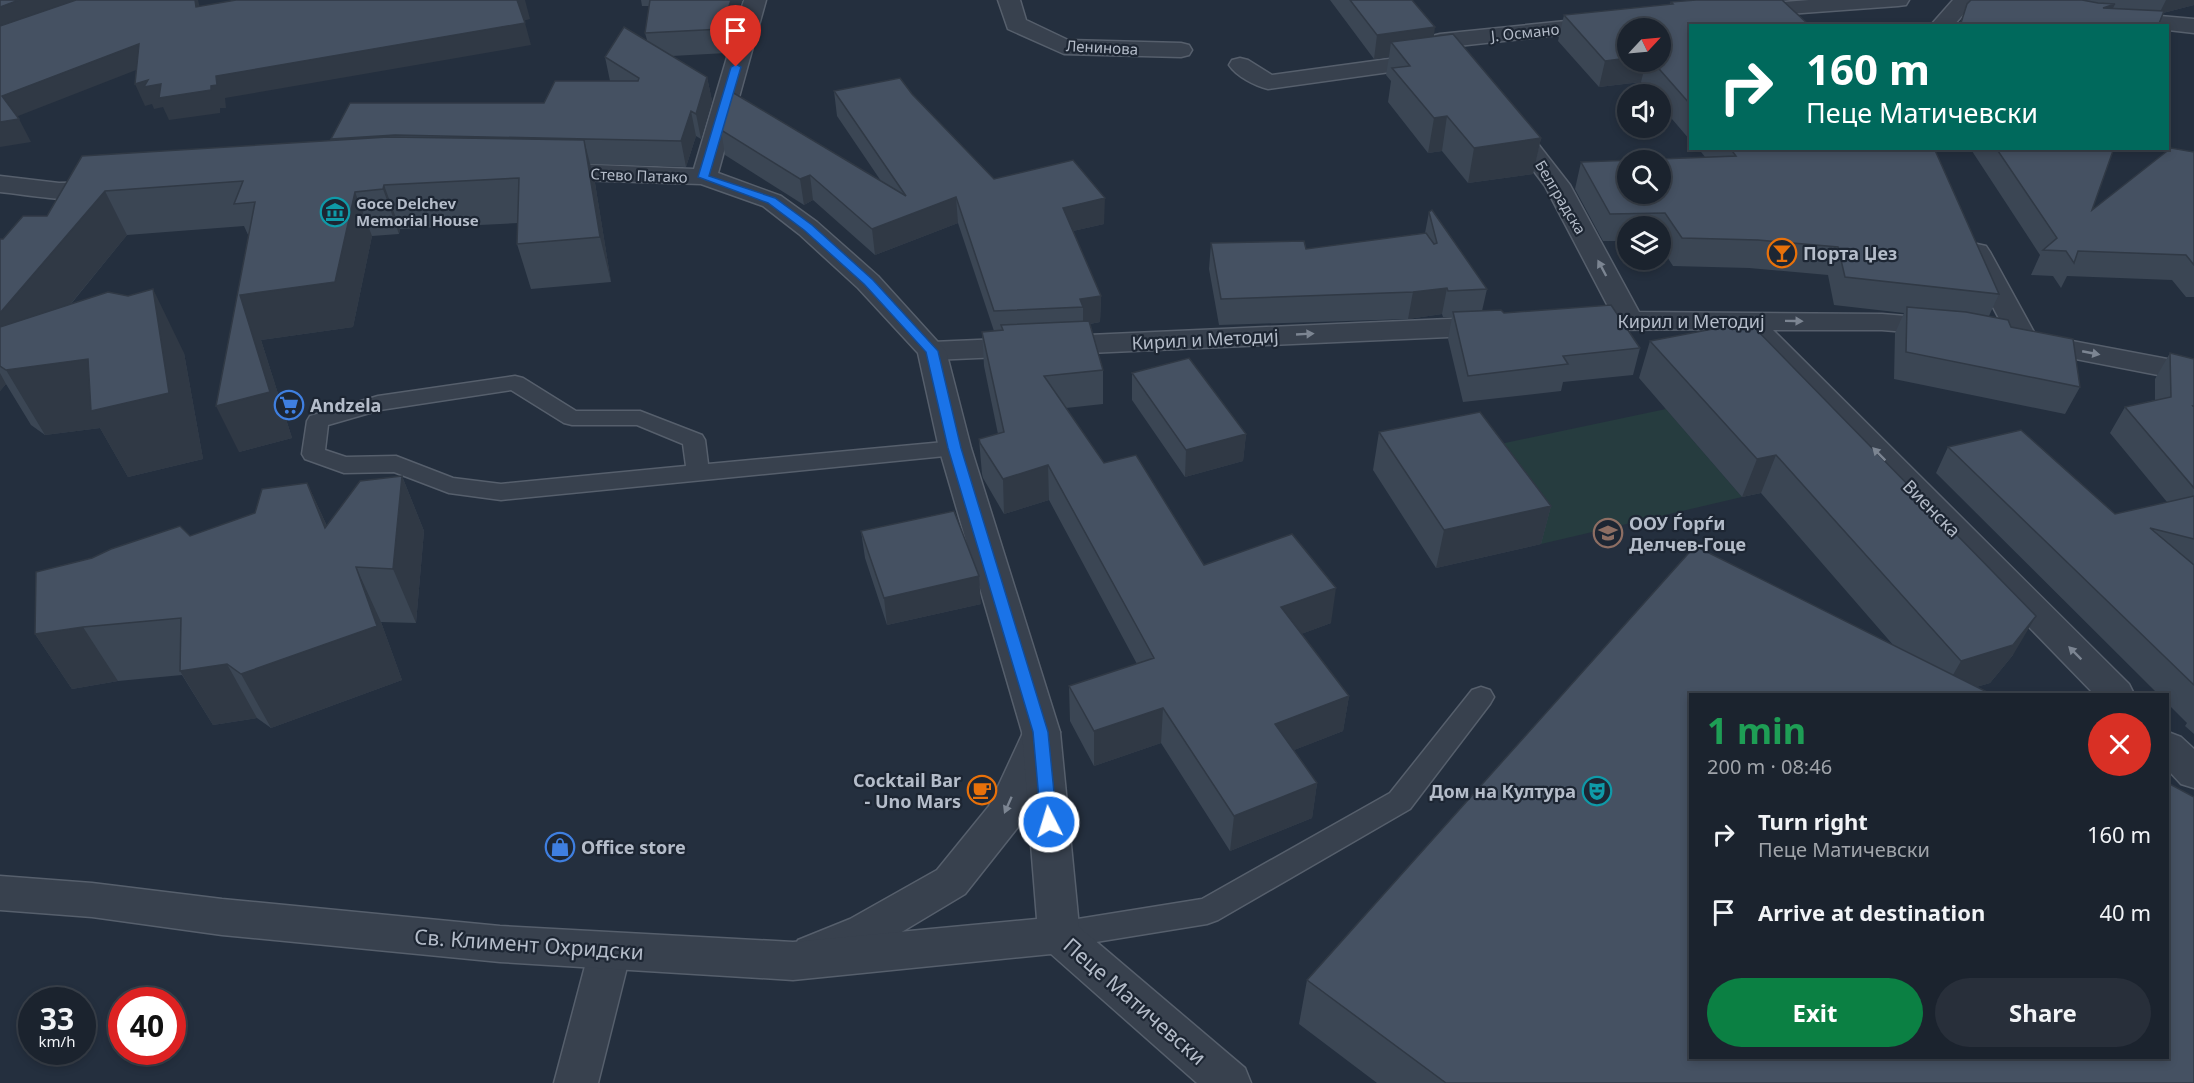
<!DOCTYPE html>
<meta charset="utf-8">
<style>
:root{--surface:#1b232e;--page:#282f3a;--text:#f1f3f6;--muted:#a0a4aa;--line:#39404a;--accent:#0b8043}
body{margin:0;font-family:"Noto Sans",sans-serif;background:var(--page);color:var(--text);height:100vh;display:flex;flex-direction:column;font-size:22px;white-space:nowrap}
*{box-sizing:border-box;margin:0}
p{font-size:20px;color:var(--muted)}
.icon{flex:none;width:33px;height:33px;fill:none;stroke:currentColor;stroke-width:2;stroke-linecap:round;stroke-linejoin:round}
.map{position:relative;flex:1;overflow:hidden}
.side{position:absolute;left:1689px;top:693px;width:480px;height:366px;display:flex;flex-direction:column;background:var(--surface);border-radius:0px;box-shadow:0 3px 9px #0003,0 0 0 2px var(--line)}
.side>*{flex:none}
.banner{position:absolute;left:1689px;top:24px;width:480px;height:126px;border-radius:0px;box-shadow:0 3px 9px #0003,0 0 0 2px var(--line);background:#00695c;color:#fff;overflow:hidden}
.needle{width:39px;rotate:64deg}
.buttons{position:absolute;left:1617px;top:18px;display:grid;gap:12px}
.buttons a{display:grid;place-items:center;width:54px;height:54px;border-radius:50%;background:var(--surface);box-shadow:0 3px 9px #0003,0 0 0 2px var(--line);font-size:30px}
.speed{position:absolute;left:18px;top:987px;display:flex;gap:12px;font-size:30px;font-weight:700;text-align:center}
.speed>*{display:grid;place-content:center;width:78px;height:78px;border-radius:50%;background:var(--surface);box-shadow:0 3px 9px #0003,0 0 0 2px var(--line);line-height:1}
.speed small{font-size:15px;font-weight:400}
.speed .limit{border:9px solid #d22;background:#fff;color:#111}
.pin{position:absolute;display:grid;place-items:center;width:51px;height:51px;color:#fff;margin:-62px -26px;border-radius:50% 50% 50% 0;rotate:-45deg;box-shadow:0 0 6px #0007}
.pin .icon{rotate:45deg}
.me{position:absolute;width:66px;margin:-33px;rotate:355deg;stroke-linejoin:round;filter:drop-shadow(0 0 4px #0008)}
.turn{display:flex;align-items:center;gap:21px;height:126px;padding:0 18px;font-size:27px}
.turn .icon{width:78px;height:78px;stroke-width:2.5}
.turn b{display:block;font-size:42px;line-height:51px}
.round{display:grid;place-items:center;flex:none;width:63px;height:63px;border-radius:32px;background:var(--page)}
.headline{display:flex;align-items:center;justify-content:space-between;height:102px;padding:0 18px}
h1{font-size:36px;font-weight:700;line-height:45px;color:#1e9e55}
.button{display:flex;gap:12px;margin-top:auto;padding:12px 18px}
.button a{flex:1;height:69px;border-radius:36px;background:var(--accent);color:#fff;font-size:24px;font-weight:700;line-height:69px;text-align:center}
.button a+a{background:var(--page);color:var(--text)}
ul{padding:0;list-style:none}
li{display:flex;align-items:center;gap:18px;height:78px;padding:0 18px}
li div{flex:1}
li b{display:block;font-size:22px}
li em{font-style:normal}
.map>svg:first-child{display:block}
.green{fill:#263c3f}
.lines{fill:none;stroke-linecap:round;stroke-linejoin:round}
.service-casing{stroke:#565f6c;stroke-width:3}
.minor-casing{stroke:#565f6c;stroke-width:3}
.tertiary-casing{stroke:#565f6c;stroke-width:3}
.service{fill:#38414e;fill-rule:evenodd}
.minor{fill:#38414e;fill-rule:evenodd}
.tertiary{fill:#38414e;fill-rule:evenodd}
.wall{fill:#3b4654;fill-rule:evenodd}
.shaded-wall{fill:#303945}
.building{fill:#455162;stroke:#303945;stroke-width:1.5;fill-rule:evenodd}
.oneway{fill:#7c8592}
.route{fill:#1a73e8;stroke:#114b97;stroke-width:1.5}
.labels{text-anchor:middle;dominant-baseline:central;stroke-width:4.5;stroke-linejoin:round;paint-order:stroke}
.far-street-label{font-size:15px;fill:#b4bcc9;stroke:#1d2633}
.far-poi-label{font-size:15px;font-weight:bold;fill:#b4bcc9;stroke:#1d2633;text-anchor:start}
.poi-label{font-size:18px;font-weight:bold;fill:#b4bcc9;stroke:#1d2633;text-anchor:start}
.street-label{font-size:18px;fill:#b4bcc9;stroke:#1d2633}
.near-street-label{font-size:21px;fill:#b4bcc9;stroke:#1d2633}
</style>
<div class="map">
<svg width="2194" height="1083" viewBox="0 0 2194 1083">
<rect width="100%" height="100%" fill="#242f3e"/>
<path class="green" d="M1666,409L1742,497L1541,544L1472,450Z"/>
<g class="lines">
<g class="service-casing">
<path id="service" d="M515,376L523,378L576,411H640L702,435L705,440L708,464L955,441L963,443L966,448L963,453L955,455L501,500L449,493L394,472L344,473L305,459L302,454L307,421L310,416L378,396ZM511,390L564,423L572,425H637L683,444L686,466L501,484L453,478L396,456L346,457L325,450L328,425L380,410Z
M1481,687L1490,690L1494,697L1490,704L1410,809L1218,920L1207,924L1059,948L1048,944L1044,935L1048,926L1059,922L1202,899L1390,793L1472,690Z"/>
</g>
<g class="minor-casing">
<path id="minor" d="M998,0H1020L1026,20L1068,40L1181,43L1189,45L1192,50L1189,55L1181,57L1064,54L1008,29Z
M1809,0H1909L1906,5L1898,6L1746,17L1738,16L1735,11L1738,6L1746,5Z
M1953,0H1976L1953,26H1930Z
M2115,12L2194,19V33L2168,30V26L2107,24L2104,19L2107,14Z
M1605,17L1613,19L1616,24L1613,29L1440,48L1432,46L1429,41L1432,36L1440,34Z
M1432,53L1440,55L1443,60L1440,65L1268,89C1255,86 1236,76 1229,65L1232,60L1240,58L1248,60L1272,75Z
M1509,115L1517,117L1570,185L1639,312L1882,314L1953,320L1957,326L1953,332L1943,335L1882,330H1773L2129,684L2134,694H2094L1740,329L1578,330L1568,328L1564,322L1568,316L1611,312L1545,186L1497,122L1501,117Z
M1977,244L1986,246L1990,252L2035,334L2194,364V382L2014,347L1964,252L1968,246Z
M1493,317L1503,320L1507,326L1503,332L1493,335L932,360L922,357L918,351L922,345L932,342Z
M1041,718L1054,722L1060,732L1018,827L965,894L880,945L813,971L798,966L792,953L798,940L850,919L937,870L989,806L1028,722Z
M2168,732L2181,737L2194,749V788L2181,784L2168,770Z
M610,933L625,938L631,951L598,1083H554L589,951L595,938Z"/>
</g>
<g class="tertiary-casing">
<path id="tertiary" d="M744,0H766L718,173L781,196L817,222L878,276L946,351L971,448L1060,732L1079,927L1245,1068L1251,1083H1197L1051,954L793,980L500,962L222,935L92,917L0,910V876L92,883L222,899L500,926L793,942L1037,919L1022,732L939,448L918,353L858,288L799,234L763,206L701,184L547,179L538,176L534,171L538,166L547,163L694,169Z
M0,176L59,183L106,182L115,185L119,190L115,195C78,205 37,196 0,192Z"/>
</g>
<use href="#service" class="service"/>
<use href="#minor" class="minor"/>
<use href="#tertiary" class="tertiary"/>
</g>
<path class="wall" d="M641,0H743L740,4L726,53L672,56L707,77L712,101L701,139L696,136L686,167L590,164L595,183L611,282L531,289L517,244L518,223L400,229L399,234L372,236L353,327L261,340L292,438L239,452L249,237L244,226L127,235L71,304L184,353L203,459L128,477L100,428L45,435L31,425L6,384L0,391V239H3L47,216L82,156L331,141V139L544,103L610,81L605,57L647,40L645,33L650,6H642Z
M1330,0H1412L1434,36L1541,138L1533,174L1468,183L1442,151L1428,153L1388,102L1391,81L1386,75L1389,57L1374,59Z
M1971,0H2194V5L2163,13L2158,26H1959L1967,4Z
M1671,2L1690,26V140L1660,105V94H1652L1641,82L1599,87L1558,41L1564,15L1670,4ZM1660,28V62H1628Z
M834,91L912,94L994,179L1104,224L1073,231L1101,296L1100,322L1090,324L1103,370V404L1066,408L1104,463L1204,565L1331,623L1301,634L1349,696L1343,731L1294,750L1317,783L1312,818L1230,851L1161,743L1094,766L1070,721L1069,686L1137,664L1049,500L1004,514L983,478L982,474L979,439L998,434L984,366L982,332L994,331L958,223L875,255L813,200L804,205L725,155L721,130L881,181L837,116Z
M1698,148H1934L1999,294L1989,316L2011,327L2080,387L2065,414L1894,379L1895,333L1904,313L1834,305L1828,275L1749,268L1673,266L1660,246V226H1628V241H1603L1575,189L1581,162L1705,157Z
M1970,148H2114L2092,210L2194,152V297H2186L2172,280L2067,276L2061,288L2053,276L2031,275L2040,255Z
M1429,212L1487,289L1482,311L1504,313L1640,348L1633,375L1563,382L1561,391L1463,402L1448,339L1452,317H1443L1442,314L1408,319L1219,325L1209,269L1211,243L1306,249L1425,233Z
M1650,341L2013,655L1990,683L1976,687L2194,1083H1377L1299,1024L1307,980L1894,646L1761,493L1742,497L1639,378Z
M2170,353L2194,359V734L2185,726L2187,723L2168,704V694H2158L1936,473L1948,447L2115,514L2167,502L2110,433L2125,407L2155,400V379Z
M1132,373L1246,434L1243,461L1185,477L1132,400Z
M1379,432L1551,506L1541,544L1436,568L1373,470Z
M402,476L424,531L416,623L381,622L402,680L271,728L257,718L213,725L182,675L118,681L72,689L35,634L190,536L255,513L307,483L327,526Z
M861,531L981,604L887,625L865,558Z"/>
<path class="shaded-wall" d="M19,0H90L0,32V7Z
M195,0H198L205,28L196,7Z
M517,0H525L530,19L523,21Z
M731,0H743L740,4L726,53L722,29Z
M2166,0H2194V5L2159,14Z
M2115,4L2105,26L2103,8Z
M525,23L531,45L225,98L226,108H220V113L169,120L163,107L154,109L152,104L145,106L135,84L148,80L161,84L216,76Z
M1435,27L1432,51L1391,42L1389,57L1374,59L1377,35Z
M139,44L149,65L13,118L2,96Z
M1628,58V62H1646L1641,82L1599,87L1605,61Z
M707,77L712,101L701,139L696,114Z
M691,111L696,136L686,167L681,141Z
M1447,116L1442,151L1428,153L1434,118Z
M19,119L31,142L0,147V122Z
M1541,138L1533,174L1468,183L1474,148Z
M584,140L595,183L611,282L600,237Z
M810,175L813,200L804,205L800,179Z
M384,185L400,229L399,234L383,189Z
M105,191L127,235L18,368L153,289L184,353L203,459L128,477L100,428L45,435L6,370L0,366V313Z
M355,192L372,236L353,327L261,340L292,438L239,452L216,406L240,295Z
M956,197L958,223L875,255L872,229Z
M1105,198L1104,224L1064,233L1063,208Z
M1447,288L1442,314L1408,319L1413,292Z
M1101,296L1100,322L1083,325V307L1080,299Z
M0,373L6,384L0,391Z
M1246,434L1243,461L1185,477L1186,450Z
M1776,455L1761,493L1742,497L1757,459Z
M1048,465L1049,500L1004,514L1003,479Z
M402,476L424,531L416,623L393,569Z
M307,483L332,537L325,528Z
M1551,506L1541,544L1436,568L1444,530Z
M356,567L381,622L402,680L271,728L241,674Z
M979,576L981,604L887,625L884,598Z
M1336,588L1331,623L1277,643L1281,607Z
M2036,616L2013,655L1990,683L1953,694H1942L1961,661Z
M83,627L118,681L72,689L35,634Z
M227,664L257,718L213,725L180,671Z
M1349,696L1343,731L1271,759L1275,724Z
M1163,708L1161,743L1094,766V731Z
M1317,783L1312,818L1230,851L1234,816Z"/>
<path class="building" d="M0,0H19L0,7Z
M76,0H195L196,7L236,0H517L525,23L216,76L217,85L211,86V90L159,98L161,84L144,87L148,80L135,84L139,44L2,96L19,119L0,122V26Z
M650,0H731L722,29L645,33Z
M1350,0H1412L1435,27L1377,35Z
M1696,0H1782L1810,26H1690V104L1653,62H1660V28H1628V58L1605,61L1564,15L1673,4L1671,2Z
M1971,0H2082L2098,3L2115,4L2103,8L2164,11L2158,26H1960L1967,4Z
M624,27L707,77L696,114L691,111L681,141L395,135L331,139L350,103H544L555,81H638L639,78L605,57Z
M1453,34L1541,138L1474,148L1447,116L1434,118L1392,68L1410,66L1391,42Z
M900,78L912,94L994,179L1073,160L1105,198L1063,208L1101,296L1080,299L1083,307L994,311L956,197L872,229L810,175L800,179L721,130L732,92L906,196L834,91Z
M388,137L584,140L600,237L517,244L519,178L384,185L383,189L355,192L335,282L240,295L270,392L216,406L255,202L234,204L243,181L105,191L0,313V239H3L23,216H47L82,156Z
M1730,148H1934L1999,294L1845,277L1838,247L1758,240L1682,238L1665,213L1610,214L1581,162L1736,156ZM1628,160H1660V194H1628Z
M1996,148H2114L2092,210L2171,148L2194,152V265L2186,255L2078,251L2074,263L2066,251L2043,250L2057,238Z
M1432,210L1487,289L1448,291L1447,288L1413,292L1221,299L1211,243L1304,241L1306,249L1426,233L1434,244L1437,243L1429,212Z
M153,289L169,393L91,411L88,359L6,370L0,366V327L108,292L128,296Z
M1611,305L1640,348L1563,356L1568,364L1468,376L1453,312L1501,310L1504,313Z
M1907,307L1966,312L2008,320L2011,327L2073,339L2080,387L1906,352Z
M1089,321L1103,370L1044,376L1104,463L1136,455L1204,565L1292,534L1336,588L1281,607L1349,696L1275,724L1317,783L1234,816L1163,708L1094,731L1069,686L1154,658L1048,465L1003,479L980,443L979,439L1004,432L982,332L1003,330L1001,325Z
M1749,322L2036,616L2013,645L1961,661L1776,455L1757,459L1650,341Z
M2170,353L2194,359V406H2193L2194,407V488L2125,407L2171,397Z
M1189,358L1246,434L1186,450L1132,373Z
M1480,412L1551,506L1444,530L1379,432Z
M2021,430L2115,514L2194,496V539L2150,528L2194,565V685L1948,447Z
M402,476L393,569L356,567L377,626L241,674L227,664L180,671L181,618L83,627L35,634L36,572L92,558L111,549L180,526L190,536L255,513L262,489L307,483L325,528L360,481Z
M954,511L979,576L884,598L861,531Z
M1695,546L1991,694H1690V1058H2168V783L2194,797V1083H1446L1307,980Z"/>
<defs><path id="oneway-solid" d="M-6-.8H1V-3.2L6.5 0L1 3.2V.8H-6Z" transform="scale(1.5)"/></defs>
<g class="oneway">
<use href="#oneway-solid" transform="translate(1602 268) rotate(-118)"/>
<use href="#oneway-solid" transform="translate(1794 321) rotate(1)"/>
<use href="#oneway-solid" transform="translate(1305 334) rotate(-3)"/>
<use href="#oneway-solid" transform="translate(2091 353) rotate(11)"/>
<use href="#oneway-solid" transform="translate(1879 454) rotate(-135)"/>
<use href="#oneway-solid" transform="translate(2075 653) rotate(-135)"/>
<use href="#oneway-solid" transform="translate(1008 805) rotate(114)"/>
</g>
<path class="route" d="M736,64L741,67L709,176L775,198L812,225L873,280L938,351L961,448L1048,732L1057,822L1055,827L1049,829L1043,827L1041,822L1033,732L948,448L926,352L864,284L804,230L768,203L698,177L731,67Z"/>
<defs>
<g id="museum-ring" transform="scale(1.5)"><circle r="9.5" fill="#1d2633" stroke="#0f9aa8" stroke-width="1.5"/><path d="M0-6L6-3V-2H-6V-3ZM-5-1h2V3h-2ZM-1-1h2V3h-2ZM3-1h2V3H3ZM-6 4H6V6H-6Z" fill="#0f9aa8"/></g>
<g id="bar-ring" transform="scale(1.5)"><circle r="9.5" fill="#1d2633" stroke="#e8710a" stroke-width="1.5"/><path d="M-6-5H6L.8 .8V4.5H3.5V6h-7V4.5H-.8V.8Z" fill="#e8710a"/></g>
<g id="supermarket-ring" transform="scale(1.5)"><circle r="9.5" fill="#1d2633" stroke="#3f7fe0" stroke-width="1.5"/><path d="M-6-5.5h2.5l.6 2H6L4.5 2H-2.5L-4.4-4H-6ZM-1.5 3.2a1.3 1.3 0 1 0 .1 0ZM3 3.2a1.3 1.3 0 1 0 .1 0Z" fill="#3f7fe0"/></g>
<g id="school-ring" transform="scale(1.5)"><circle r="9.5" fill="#1d2633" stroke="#8d6e63" stroke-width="1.5"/><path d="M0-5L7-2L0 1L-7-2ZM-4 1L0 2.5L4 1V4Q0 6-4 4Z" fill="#8d6e63"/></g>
<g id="cafe-ring" transform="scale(1.5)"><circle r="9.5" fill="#1d2633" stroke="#e8710a" stroke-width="1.5"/><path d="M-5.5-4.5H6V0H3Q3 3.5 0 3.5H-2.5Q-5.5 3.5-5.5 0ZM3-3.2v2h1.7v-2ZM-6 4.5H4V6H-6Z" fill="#e8710a"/></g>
<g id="theatre-ring" transform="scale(1.5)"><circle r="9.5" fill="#1d2633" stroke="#0f9aa8" stroke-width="1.5"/><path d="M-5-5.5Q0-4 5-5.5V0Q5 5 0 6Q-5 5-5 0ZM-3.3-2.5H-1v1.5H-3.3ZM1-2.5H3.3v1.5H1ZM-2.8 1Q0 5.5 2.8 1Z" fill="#0f9aa8"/></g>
<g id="shop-ring" transform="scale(1.5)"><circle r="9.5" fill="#1d2633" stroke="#3f7fe0" stroke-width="1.5"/><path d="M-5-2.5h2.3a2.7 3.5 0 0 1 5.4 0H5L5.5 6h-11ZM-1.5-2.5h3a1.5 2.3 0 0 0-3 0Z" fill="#3f7fe0"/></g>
</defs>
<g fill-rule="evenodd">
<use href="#museum-ring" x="335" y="212"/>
<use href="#bar-ring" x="1782" y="253"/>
<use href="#supermarket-ring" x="289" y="405"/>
<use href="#school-ring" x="1608" y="533"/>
<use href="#cafe-ring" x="982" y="790"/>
<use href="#theatre-ring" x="1597" y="791"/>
<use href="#shop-ring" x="560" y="847"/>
</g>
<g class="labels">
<g class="far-street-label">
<text transform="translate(1525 32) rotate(-6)">Ј. Османо</text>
<text transform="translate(1102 47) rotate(3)">Ленинова</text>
<text transform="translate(639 175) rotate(2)">Стево Патако</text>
<text transform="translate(1561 197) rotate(59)">Белградска</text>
</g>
<g class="far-poi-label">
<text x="356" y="203">Goce Delchev<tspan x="356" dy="17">Memorial House</tspan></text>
</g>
<g class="poi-label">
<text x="1803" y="253">Порта Џез</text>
<text x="310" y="405">Andzela</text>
<text x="1629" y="523">ООУ Ѓорѓи<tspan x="1629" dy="21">Делчев-Гоце</tspan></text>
<text x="961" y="780" text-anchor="end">Cocktail Bar<tspan x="961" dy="21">- Uno Mars</tspan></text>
<text x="1576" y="791" text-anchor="end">Дом на Култура</text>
<text x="581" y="847">Office store</text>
</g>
<g class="street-label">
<text x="1691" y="321">Кирил и Методиј</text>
<text transform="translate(1205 339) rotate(-3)">Кирил и Методиј</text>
<text transform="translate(1932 508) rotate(45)">Виенска</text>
</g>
<g class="near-street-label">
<text transform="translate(529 944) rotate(4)">Св. Климент Охридски</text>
<text transform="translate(1135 1001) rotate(41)">Пеце Матичевски</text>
</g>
</g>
</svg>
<div class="buttons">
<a><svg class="needle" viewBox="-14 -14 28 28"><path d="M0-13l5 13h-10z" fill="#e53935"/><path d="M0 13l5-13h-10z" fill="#a0a4aa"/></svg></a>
<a><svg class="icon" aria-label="sound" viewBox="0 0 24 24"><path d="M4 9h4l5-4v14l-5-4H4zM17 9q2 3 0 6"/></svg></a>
<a><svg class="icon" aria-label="search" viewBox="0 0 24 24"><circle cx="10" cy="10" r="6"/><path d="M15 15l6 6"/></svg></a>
<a><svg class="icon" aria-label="layers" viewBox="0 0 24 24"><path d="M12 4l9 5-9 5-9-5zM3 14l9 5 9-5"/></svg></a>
</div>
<div class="speed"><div>33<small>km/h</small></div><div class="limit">40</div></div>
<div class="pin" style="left:736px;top:67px;background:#d93025"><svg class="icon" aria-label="arrive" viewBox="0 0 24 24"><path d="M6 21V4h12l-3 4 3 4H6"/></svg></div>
<svg class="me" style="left:1049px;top:822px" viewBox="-20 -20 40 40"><circle r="17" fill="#1a73e8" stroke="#fff" stroke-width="3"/><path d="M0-11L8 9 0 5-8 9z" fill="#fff"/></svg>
<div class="banner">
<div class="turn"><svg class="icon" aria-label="right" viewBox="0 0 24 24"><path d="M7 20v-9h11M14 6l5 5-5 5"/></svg><div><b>160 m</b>Пеце Матичевски</div></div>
</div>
<section class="side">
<div class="headline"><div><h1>1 min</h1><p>200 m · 08:46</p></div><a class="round" style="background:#d93025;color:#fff"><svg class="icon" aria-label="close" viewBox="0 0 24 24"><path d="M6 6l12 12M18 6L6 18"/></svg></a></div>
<ul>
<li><svg class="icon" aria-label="right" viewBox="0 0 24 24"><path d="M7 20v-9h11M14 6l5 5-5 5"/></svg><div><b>Turn right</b><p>Пеце Матичевски</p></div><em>160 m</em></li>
<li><svg class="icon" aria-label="arrive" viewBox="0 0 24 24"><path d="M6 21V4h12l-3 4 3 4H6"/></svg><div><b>Arrive at destination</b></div><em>40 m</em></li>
</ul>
<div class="button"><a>Exit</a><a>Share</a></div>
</section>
</div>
